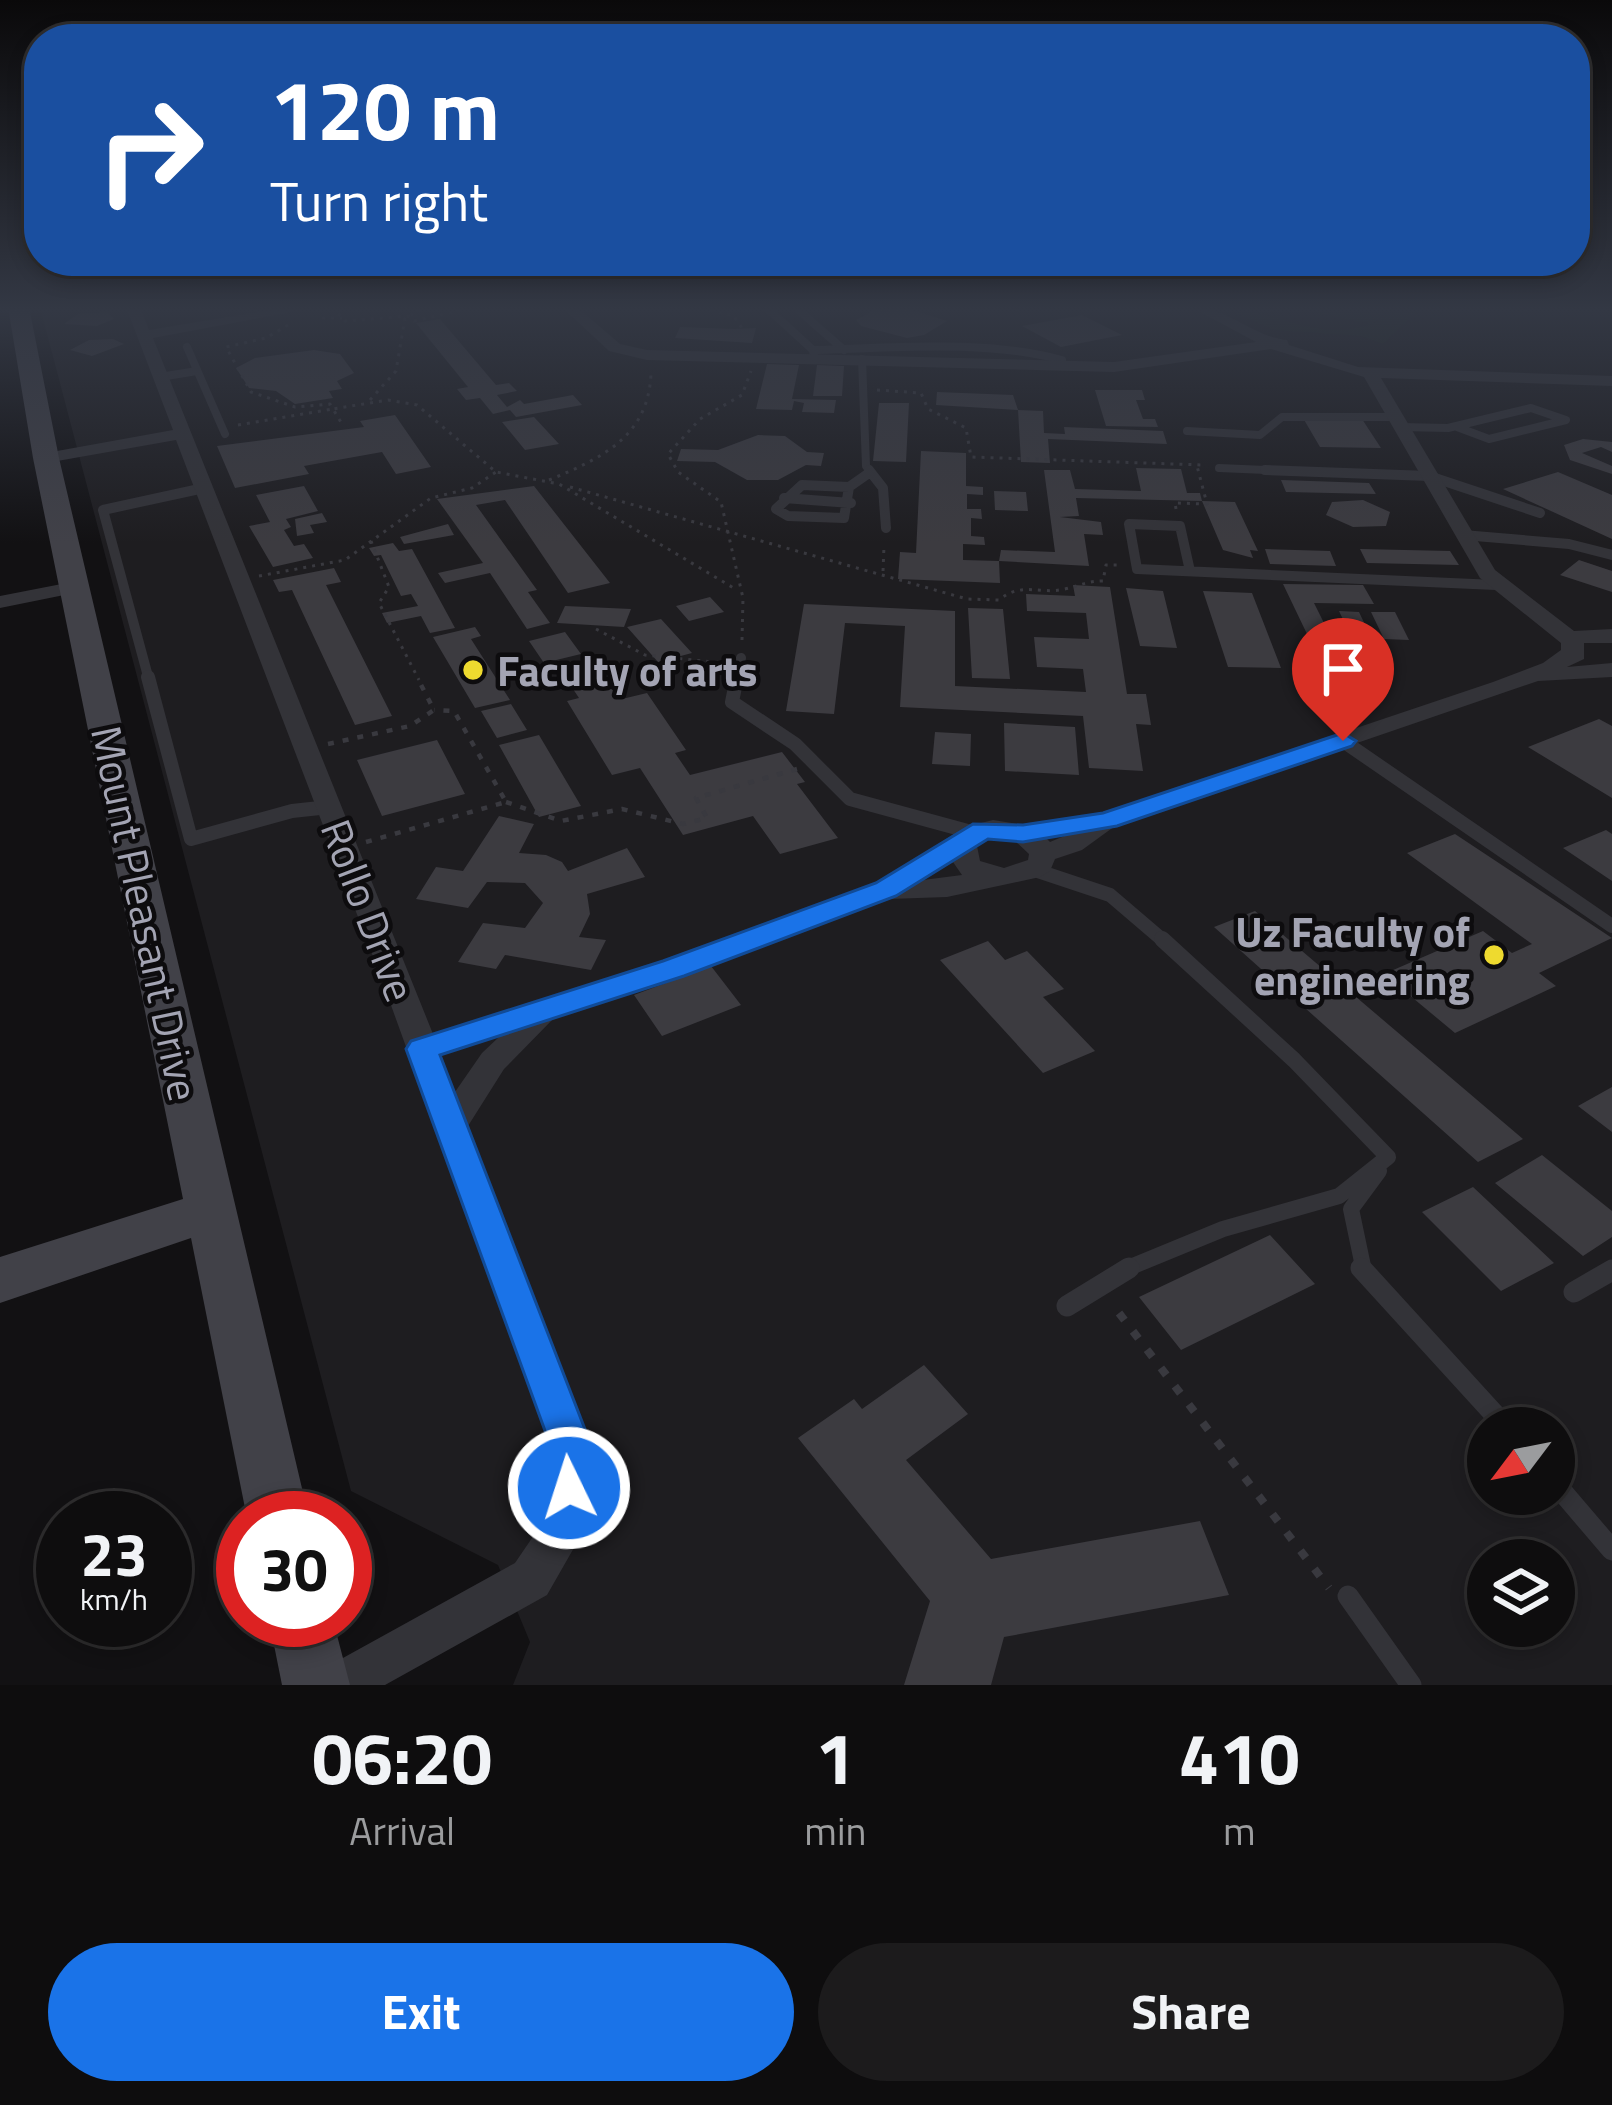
<!DOCTYPE html>
<style>
:root{--surface:#0e0d0e;--page:#1c1b1c;--text:#f1f3f6;--muted:#9b9c9e;--line:#2e2d2e;--accent:#1a73e8}
body{margin:0;font-family:"Titillium Web",sans-serif;background:var(--page);color:var(--text);height:100vh;display:flex;flex-direction:column;font-size:45px;white-space:nowrap}
*{box-sizing:border-box;margin:0}
p{font-size:39px;color:var(--muted)}
.icon{flex:none;width:66px;height:66px;fill:none;stroke:currentColor;stroke-width:2;stroke-linecap:round;stroke-linejoin:round}
.map{position:relative;height:1685px;overflow:hidden}
.details{display:flex;flex-direction:column;background:var(--surface);flex:1}
.details>*{flex:none}
.guide{position:absolute;left:24px;top:24px;width:1566px;height:252px;border-radius:48px;box-shadow:0 6px 18px #0003,0 0 0 3px var(--line);background:#1a4fa0;color:#fff;overflow:hidden}
.needle{width:78px;rotate:238deg}
.tools{position:absolute;left:1467px;top:1407px;display:grid;gap:24px}
.tools a{display:grid;place-items:center;width:108px;height:108px;border-radius:50%;background:var(--surface);box-shadow:0 6px 18px #0003,0 0 0 3px var(--line);font-size:60px}
.speed{position:absolute;left:36px;top:1491px;display:flex;gap:24px;font-size:60px;font-weight:700;text-align:center}
.speed>*{display:grid;place-content:center;width:156px;height:156px;border-radius:50%;background:var(--surface);box-shadow:0 6px 18px #0003,0 0 0 3px var(--line);line-height:1}
.speed small{font-size:30px;font-weight:400}
.speed .limit{border:18px solid #d22;background:#fff;color:#111}
.pin{position:absolute;display:grid;place-items:center;width:102px;height:102px;color:#fff;margin:-123px -51px;border-radius:50% 50% 50% 0;rotate:-45deg;box-shadow:0 0 12px #0007}
.pin .icon{rotate:45deg}
.me{position:absolute;width:132px;margin:-66px;rotate:356deg;stroke-linejoin:round;filter:drop-shadow(0 0 9px #0008)}
.turn{display:flex;align-items:center;gap:42px;height:252px;padding:0 48px;font-size:54px}
.turn .icon{width:156px;height:156px;stroke-width:2.5}
.turn b{display:block;font-size:84px;line-height:102px}
.eta{display:flex;justify-content:space-evenly;align-items:center;height:204px;text-align:center}
.eta b{font-size:72px;font-weight:700;line-height:84px}
.action{display:flex;gap:24px;margin-top:auto;padding:24px 48px}
.action a{flex:1;height:138px;border-radius:72px;background:var(--accent);color:#fff;font-size:48px;font-weight:700;line-height:138px;text-align:center}
.action a+a{background:var(--page);color:var(--text)}
.map>svg:first-child{display:block}
.built{fill:#1e1d20;fill-rule:evenodd}
.green{fill:#1e2620}
.building{fill:#3c3b40}
.lines{fill:none;stroke-linecap:round;stroke-linejoin:round}
.path-far2{stroke:#39393f;stroke-width:3;stroke-dasharray:3 6;stroke-linecap:butt}
.path-far1{stroke:#39393f;stroke-width:4.5;stroke-dasharray:6 9;stroke-linecap:butt}
.path{stroke:#39393f;stroke-width:8;stroke-dasharray:9 14;stroke-linecap:butt}
.lane-far4{stroke:#333338;stroke-width:8}
.lane-far3{stroke:#333338;stroke-width:10}
.lane-far2{stroke:#333338;stroke-width:14}
.lane-far1{stroke:#333338;stroke-width:16}
.lane{stroke:#333338;stroke-width:21}
.street{fill:#333338;fill-rule:evenodd}
.secondary{fill:#414148;fill-rule:evenodd}
.route{fill:#1a73e8;stroke:#114b97;stroke-width:3}
.poi-dot{fill:#eeda2f;stroke:#0d0c0e;stroke-width:4.5}
.labels{text-anchor:middle;dominant-baseline:central;stroke-width:9;stroke-linejoin:round;paint-order:stroke}
.poi-label{font-size:42px;font-weight:bold;fill:#a3a4b3;stroke:#0d0c0e;text-anchor:start}
.street-label{font-size:42px;fill:#a3a4b3;stroke:#0d0c0e}
</style>
<div class="map">
<svg width="1612" height="1685" viewBox="0 0 1612 1685">
<rect width="100%" height="100%" fill="#121113"/>
<path class="built" d="M40,307H1612V1685H513L530,1642L498,1565L351,1491ZM1488,1428H1554V1494H1488ZM1488,1560H1554V1626H1488Z"/>
<path class="green" d="M1222,307C1273,307 1311,344 1372,324L1284,307H1390L1373,324L1398,307H1421L1383,344L1361,336L1274,330Z"/>
<path class="building" d="M880,307H903L947,321L924,335L907,338L861,326L856,320Z
M108,312L114,319L97,326L64,324L78,314Z
M1082,315L1122,335L1061,347L1022,326Z
M440,319L496,385L509,383L517,391L497,395L507,407L520,400L524,404L573,395L582,405L516,417L510,410L493,414L480,398L466,400L457,389L468,387L416,323Z
M680,327L734,329L756,328L752,343L675,338Z
M89,340L113,339L124,344L92,356L70,350Z
M314,350L340,354L354,373L337,381L342,389L329,391L333,398L295,404L276,391L249,388L236,368L255,358Z
M767,364L799,365L792,399L836,400L834,413L802,412L804,403L794,401L792,410L756,409Z
M817,365L844,366L842,396H813Z
M1095,390H1142L1145,400H1136L1143,419H1155L1158,427L1106,426Z
M937,392L1013,395L1018,410L1043,411L1044,433L1065,434L1064,427L1163,431L1167,444L1048,439L1050,463L1021,462L1018,410L936,405Z
M879,403H909L906,462L873,461Z
M395,415L431,467L396,474L382,452L304,466L309,474L235,488L217,446L364,427L360,421Z
M534,417L559,444L525,450L502,422Z
M1303,418L1362,419L1381,448L1320,447Z
M758,435L785,436L807,452L824,453L821,466L806,465L778,480H747L715,462L677,461L681,449L718,450Z
M1583,439L1612,442V452L1601,447L1582,453L1612,466V474L1570,460L1564,445Z
M921,451L966,453V486L983,487V495L967,494V509H981L982,519L971,518V536L984,537L985,545L963,544V560L999,561L1000,583L898,579L900,552L916,553Z
M1136,468L1181,469L1187,493H1200L1202,501L1076,498L1079,516L1060,517L1101,522L1103,535L1084,534L1089,566L999,561L1001,550L1055,552L1044,470H1070L1075,489L1141,491Z
M1558,472L1612,495V539L1503,489Z
M1281,480L1369,483L1376,494L1286,492Z
M304,486L318,511L286,519L291,527L284,530L294,546L304,544L313,558L273,567L249,526L270,522L256,495Z
M534,486L610,583L568,593L505,500L476,505L537,590L528,592L550,623L527,629L490,573L445,583L438,573L483,563L437,499Z
M994,491L1026,492L1028,511L995,510Z
M1363,500L1390,512L1386,526L1353,527L1326,515L1332,502Z
M1202,501L1235,502L1258,551L1250,550L1253,558L1223,550Z
M322,513L327,522L310,525L314,533L297,536L295,519Z
M448,524L454,535L404,544L400,537Z
M393,543L399,551L412,549L455,628L430,633L421,616L387,623L382,613L418,606L411,594L401,596L381,555L374,556L369,548Z
M1265,549L1330,551L1336,566L1270,564Z
M1360,549L1450,551L1459,565L1367,563Z
M1579,560L1612,571V592L1560,575Z
M334,568L341,582L326,585L392,716L355,725L292,590L279,592L273,580Z
M1283,584L1363,585L1374,604L1314,603L1330,635L1307,634Z
M1073,585L1110,587L1127,694H1146L1151,725L1136,724L1143,771L1089,768L1083,716L900,707L905,626L845,623L834,714L786,711L804,604L955,611V686L1086,692L1083,669L1037,667L1034,637L1089,639L1086,613L1027,611L1026,594L1075,596Z
M1126,588L1163,591L1177,648L1140,646Z
M1203,591L1252,593L1281,668L1228,667Z
M710,597L724,612L689,621L676,606Z
M565,606L631,609L624,627L557,623Z
M968,608L1003,609L1010,679L972,678Z
M1339,611L1359,612L1370,635L1350,634Z
M1371,612H1395L1409,640L1384,639Z
M661,619L692,653L658,662L627,627Z
M475,627L481,636L471,639L510,700L475,708L433,637Z
M565,632L581,654L544,663L529,641Z
M602,669L622,699L647,693L686,750L675,753L690,775L782,752L805,782L797,784L838,838L780,854L753,816L683,835L640,768L612,775L567,701L579,698L565,677Z
M511,704L527,730L497,738L481,711Z
M1599,719L1612,726V798L1528,747Z
M1004,723L1075,727L1079,775L1005,771Z
M935,732L971,734L970,766L932,764Z
M539,735L581,806L539,817L499,745Z
M437,740L465,794L382,816L357,760Z
M499,816L534,824L519,853L546,855L562,862L568,871L627,848L645,877L587,894L590,914L579,937L606,940L591,970L505,955L496,969L458,962L483,923L525,928L543,903L525,883L487,882L468,908L416,899L436,867L463,871Z
M1606,830L1612,834V881L1563,848Z
M1455,834L1612,938L1539,973L1556,986L1455,1033L1384,974L1483,931L1512,953L1532,944L1407,853Z
M1255,911L1523,1139L1478,1162L1214,927Z
M988,941L1005,960L1027,951L1064,989L1043,997L1095,1051L1043,1073L940,960Z
M711,966L741,1005L662,1036L634,995Z
M1612,1087V1132L1578,1106Z
M1542,1155L1612,1211V1237L1583,1256L1495,1183Z
M1473,1187L1554,1263L1501,1291L1422,1212Z
M1270,1235L1315,1284L1181,1350L1139,1297Z
M924,1365L968,1414L906,1460L991,1559L1200,1521L1229,1595L1004,1637L991,1685H904L930,1601L798,1438L854,1399L862,1409Z"/>
<g class="lines">
<path class="path-far2" d="M332,307L345,321L408,316L414,321L476,307
M692,307L733,315L742,328
M322,318H342
M288,325L266,338L226,347L251,392L295,407L330,404L333,409L388,400L417,405L496,472L559,484L737,590
M877,390L921,393L928,409L966,428L971,457L1203,465
M370,400L396,371L405,318L425,307
M238,425L333,409L342,424
M549,480C602,458 648,437 651,374
M570,487L967,599L999,600C1022,581 1039,595 1065,589C1079,586 1087,581 1103,581L1106,565H1119
M1176,509L1175,503L1207,504L1197,466
M371,541L389,587L379,603L419,680
M883,571L884,546
M259,576L345,560L431,498L472,488L496,472
M596,629L645,655L722,663
M742,640L743,598L721,502L678,472L668,454L700,419L742,395L751,371"/>
<path class="path-far1" d="M328,744L410,726L434,710L417,677
M506,802L561,821L622,809L683,824L707,818L696,798L797,769
M366,842L506,802L454,711L434,710"/>
<path class="path" d="M1119,1313L1329,1588"/>
<path class="lane-far4" d="M766,307L813,350
M795,307L844,350
M187,347L225,434
M814,358L813,350C894,348 983,339 1062,360L1061,365
M862,359L866,466L871,473
M160,377L197,371
M1400,427L1448,428L1531,408L1566,420L1489,439L1457,427
M1187,431L1260,435L1282,417H1394
M1219,468L1343,473"/>
<path class="lane-far3" d="M869,470L883,488L886,528
M1265,470L1429,476L1540,513
M802,485L849,487L844,518L788,516L776,509Z
M849,487L869,473
M784,498L851,503
M1463,535L1569,544L1612,555
M1190,571L1180,526L1129,524L1137,569L1496,585
M149,680L103,510L204,488
M736,680L741,658"/>
<path class="lane-far2" d="M148,677L191,839L292,811L329,807
M737,677L732,702L795,744L850,799L975,833
M1343,741L1612,926
M1035,870L1110,895L1165,942"/>
<path class="lane-far1" d="M1162,939L1294,1060L1388,1157
M1121,1271L1223,1229L1339,1196L1388,1157
M1364,1271L1351,1209L1379,1171"/>
<path class="lane" d="M1361,1268L1507,1428
M1574,1292L1612,1270
M1067,1306L1129,1268
M1554,1482L1612,1550
M1348,1596L1411,1685"/>
<path class="street" d="M126,307H140L149,330L287,307H318L153,338L433,1034L663,962L876,884L965,827L993,820L1024,825L1104,813L1493,682L1543,663L1561,650V643L1480,578L1364,377L1271,349L1114,372L647,360L609,351L562,307H577L620,344L647,350L1114,362L1256,342L1191,307C1226,306 1253,337 1287,340L1289,345L1358,367L1612,376V386L1381,378L1495,570L1574,631L1612,629V643H1584V659L1567,667L1612,663V677L1538,681L1115,826L1082,850L1055,859L1050,871L1040,877L947,897L889,899L685,976L554,1018L504,1069L468,1126L594,1451L587,1525L547,1595L385,1685H316L323,1669L515,1563L545,1519L552,1451L379,972L176,440L46,463L37,458L46,453L173,430ZM1069,834L1050,842L1046,838ZM993,836L1013,839L1029,854L1028,860L1004,868L980,861L977,846ZM953,862L962,875L923,880ZM500,1036L482,1053L455,1092L441,1055Z
M77,581L84,583V591L0,608V596Z"/>
<path class="secondary" d="M8,307H29L59,458L309,1518H247L191,1238L0,1303V1257L183,1199L33,458Z
M269,1620H333L350,1685H282Z"/>
</g>
<linearGradient id="sky" x2="0" y2="1"><stop stop-color="#0a090a"/><stop offset="0.57" stop-color="#333844"/><stop offset="1" stop-color="#333844" stop-opacity="0"/></linearGradient>
<rect width="1612" height="543" fill="url(#sky)"/>
<path class="route" d="M1343,733L1356,741L1352,746L1117,826L1023,842L988,839L896,896L684,976L440,1055L593,1450L584,1502L569,1508L554,1502L548,1488L552,1450L406,1049L411,1041L663,961L876,883L973,824L1023,825L1103,813Z"/>
<g class="poi-dot">
<circle cx="473" cy="670" r="12"/>
<circle cx="1494" cy="955" r="12"/>
</g>
<g class="labels">
<g class="poi-label">
<text x="497" y="670">Faculty of arts</text>
<text x="1470" y="931" text-anchor="end">Uz Faculty of<tspan x="1470" dy="48">engineering</tspan></text>
</g>
<g class="street-label">
<text transform="translate(369 910) rotate(69)">Rollo Drive</text>
<text transform="translate(146 913) rotate(78)">Mount Pleasant Drive</text>
</g>
</g>
</svg>
<div class="tools">
<a><svg class="needle" viewBox="-14 -14 28 28"><path d="M0-13l5 13h-10z" fill="#e53935"/><path d="M0 13l5-13h-10z" fill="#9b9c9e"/></svg></a>
<a><svg class="icon" aria-label="layers" viewBox="0 0 24 24"><path d="M12 4l9 5-9 5-9-5zM3 14l9 5 9-5"/></svg></a>
</div>
<div class="speed"><div>23<small>km/h</small></div><div class="limit">30</div></div>
<div class="pin" style="left:1343px;top:741px;background:#d93025"><svg class="icon" aria-label="arrive" viewBox="0 0 24 24"><path d="M6 21V4h12l-3 4 3 4H6"/></svg></div>
<svg class="me" style="left:569px;top:1488px" viewBox="-20 -20 40 40"><circle r="17" fill="#1a73e8" stroke="#fff" stroke-width="3"/><path d="M0-11L8 9 0 5-8 9z" fill="#fff"/></svg>
<div class="guide">
<div class="turn"><svg class="icon" aria-label="right" viewBox="0 0 24 24"><path d="M7 20v-9h11M14 6l5 5-5 5"/></svg><div><b>120 m</b>Turn right</div></div>
</div>
</div>
<section class="details">
<div class="eta">
<div><b>06:20</b><p>Arrival</p></div>
<div><b>1</b><p>min</p></div>
<div><b>410</b><p>m</p></div>
</div>
<div class="action"><a>Exit</a><a>Share</a></div>
</section>
